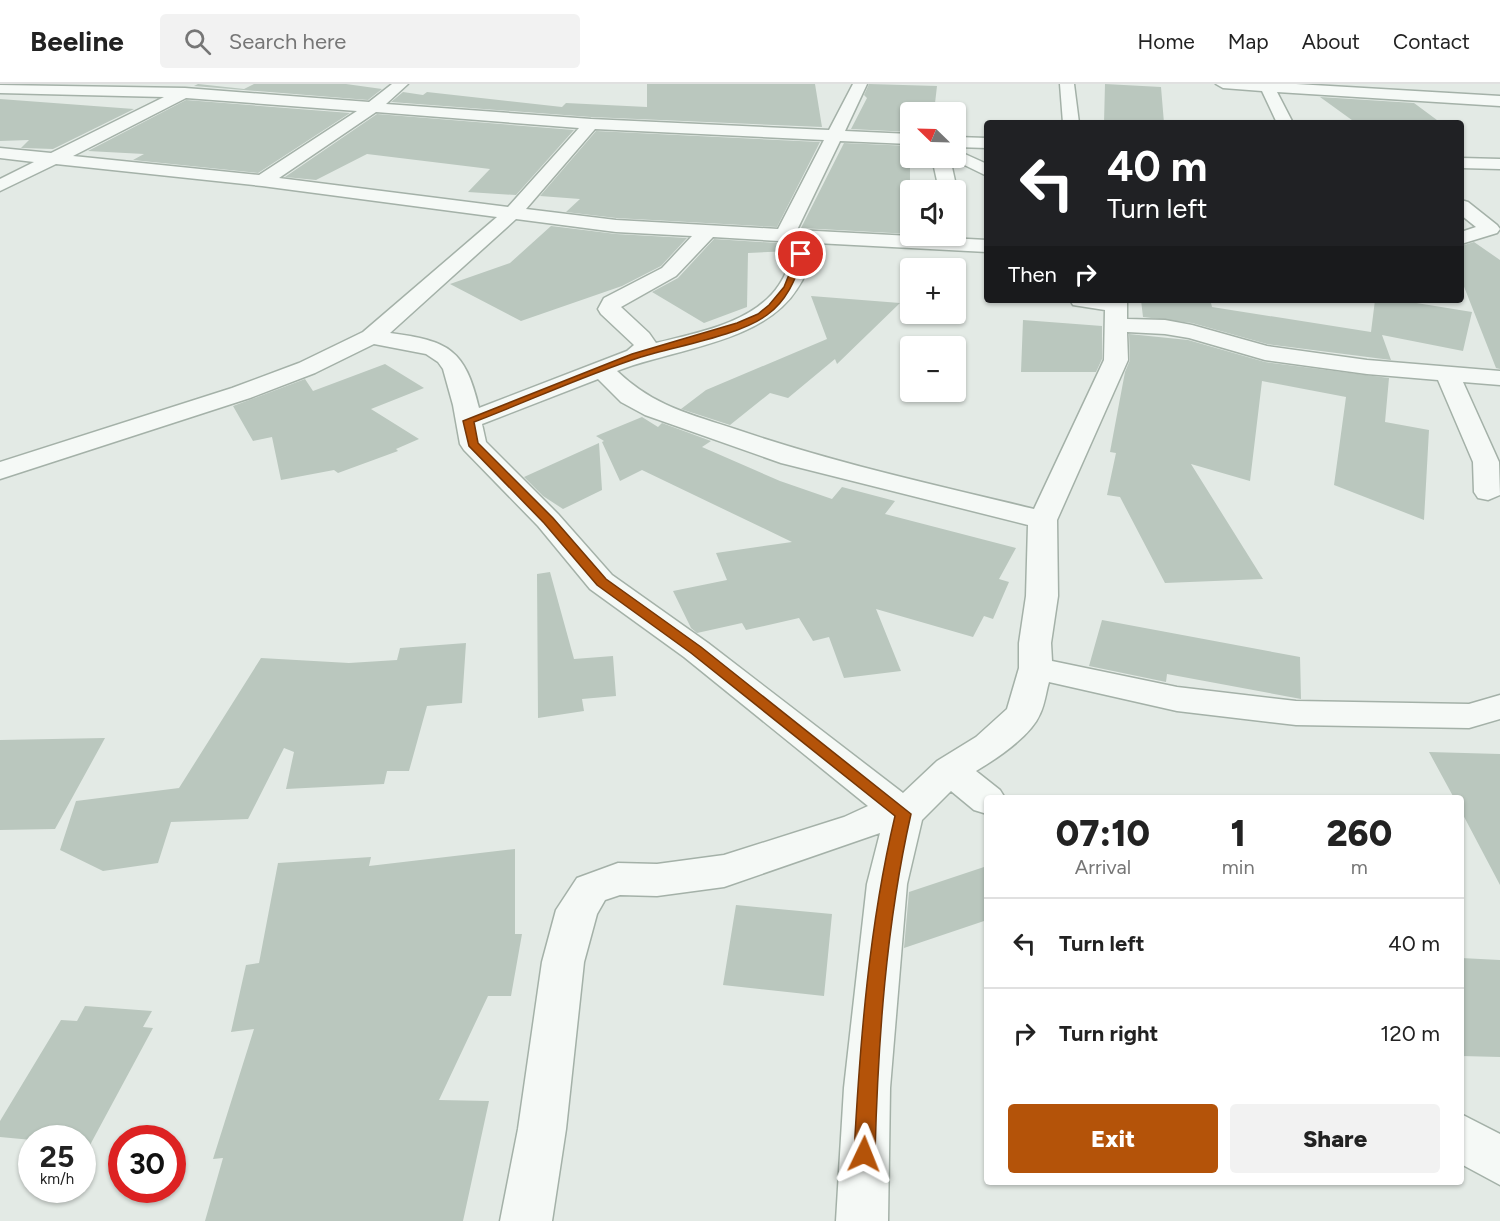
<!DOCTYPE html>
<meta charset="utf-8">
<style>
:root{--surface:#fff;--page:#f2f2f2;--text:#222;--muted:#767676;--line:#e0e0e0;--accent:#b45309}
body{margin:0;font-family:Figtree,sans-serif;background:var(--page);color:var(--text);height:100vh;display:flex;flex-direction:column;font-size:22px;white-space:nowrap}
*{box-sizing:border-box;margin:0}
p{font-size:20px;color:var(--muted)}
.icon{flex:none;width:33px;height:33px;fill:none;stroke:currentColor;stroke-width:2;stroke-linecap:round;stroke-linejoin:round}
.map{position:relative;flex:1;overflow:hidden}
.drawer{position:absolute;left:984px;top:711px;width:480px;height:390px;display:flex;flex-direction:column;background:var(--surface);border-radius:6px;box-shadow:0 2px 4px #0004}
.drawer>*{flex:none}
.hud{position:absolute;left:984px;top:36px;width:480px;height:183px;border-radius:6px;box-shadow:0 2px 4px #0004;background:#202124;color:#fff;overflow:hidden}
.needle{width:39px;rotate:293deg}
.tools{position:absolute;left:900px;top:18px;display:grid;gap:12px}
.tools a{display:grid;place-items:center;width:66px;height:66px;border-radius:6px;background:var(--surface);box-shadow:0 2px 4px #0004;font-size:30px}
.speed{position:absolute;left:18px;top:1041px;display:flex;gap:12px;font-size:30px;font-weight:700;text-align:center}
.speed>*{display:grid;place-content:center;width:78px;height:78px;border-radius:50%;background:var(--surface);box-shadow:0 2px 4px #0004;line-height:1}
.speed small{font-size:15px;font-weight:400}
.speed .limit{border:9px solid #d22;background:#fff;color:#111}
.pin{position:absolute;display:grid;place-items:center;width:51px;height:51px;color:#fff;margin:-26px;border:3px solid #fff;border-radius:50%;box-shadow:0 2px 6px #0007}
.me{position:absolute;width:66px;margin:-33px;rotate:2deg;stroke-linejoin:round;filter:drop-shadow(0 0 4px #0008)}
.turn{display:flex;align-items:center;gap:21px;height:126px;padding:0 24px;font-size:27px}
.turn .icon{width:78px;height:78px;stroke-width:2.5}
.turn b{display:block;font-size:42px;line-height:51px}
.then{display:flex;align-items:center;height:57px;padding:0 24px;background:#0003;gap:12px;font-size:22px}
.eta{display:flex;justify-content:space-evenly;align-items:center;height:102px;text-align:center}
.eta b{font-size:36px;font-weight:800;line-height:42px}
.button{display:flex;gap:12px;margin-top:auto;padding:12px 24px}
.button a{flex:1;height:69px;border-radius:6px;background:var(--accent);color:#fff;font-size:24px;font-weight:800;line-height:69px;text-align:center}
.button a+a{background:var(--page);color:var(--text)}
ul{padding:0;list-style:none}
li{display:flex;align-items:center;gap:18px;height:90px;padding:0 24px;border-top:2px solid var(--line)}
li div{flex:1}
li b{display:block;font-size:22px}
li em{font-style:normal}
header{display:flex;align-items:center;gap:36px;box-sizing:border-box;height:84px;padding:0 30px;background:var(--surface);border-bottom:2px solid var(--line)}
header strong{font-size:28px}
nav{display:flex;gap:33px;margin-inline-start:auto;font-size:21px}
.search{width:420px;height:54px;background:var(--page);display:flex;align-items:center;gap:15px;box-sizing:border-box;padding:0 21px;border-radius:6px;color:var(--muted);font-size:22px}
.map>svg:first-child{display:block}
.building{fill:#bac7be}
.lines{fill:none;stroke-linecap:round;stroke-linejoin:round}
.street-casing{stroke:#a4b1a8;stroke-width:3}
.street{fill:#f5f9f6;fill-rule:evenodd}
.route{fill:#b45309;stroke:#753606;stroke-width:1.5}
</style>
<header>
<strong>Beeline</strong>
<div class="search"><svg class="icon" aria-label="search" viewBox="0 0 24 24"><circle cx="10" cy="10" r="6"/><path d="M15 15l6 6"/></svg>Search here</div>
<nav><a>Home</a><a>Map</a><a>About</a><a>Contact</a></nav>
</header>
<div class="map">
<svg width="1500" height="1137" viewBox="0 0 1500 1137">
<rect width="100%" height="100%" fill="#e3eae5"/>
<path class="building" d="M198,0L244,5L254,0H346L382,5L368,16L194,2Z
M647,0H815L822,43L591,33L391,18L403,8L423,11L427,8L562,23L566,19L647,23Z
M869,0L937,2L934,28H910V48L851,45L867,14L864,11Z
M1105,0L1161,3L1164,39H1104Z
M1320,13L1414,19L1441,39H1356Z
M0,15L134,25L53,65L23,64H21L29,56L0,57Z
M186,16L350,29L258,89L133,76L144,70L88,67Z
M377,30L574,46L516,111L468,108L490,85L367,70L316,96L285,93Z
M596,47L820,58L777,143L616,134L566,128L580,115L540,112Z
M844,59L910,62V150L801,144Z
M551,142L616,150L687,154L661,182L622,202L521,237L450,200L510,179Z
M714,155L793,160L791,167L748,169L747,223L704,239L652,208L678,194Z
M1474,158L1500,176V285L1496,284L1461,195V162Z
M811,212L900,219L837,280L835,275L788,314L770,309L730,341L681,325L706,306L827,255Z
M1141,216L1211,219L1212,223L1371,248L1375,216H1398L1472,228L1463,267L1382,251L1391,276L1267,260L1192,239L1143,233Z
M1023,236L1102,242V275L1096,288H1021Z
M1129,250L1188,256L1265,278L1389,294L1385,338L1429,346L1424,436L1334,401L1346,313L1262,297L1250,397L1191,380L1263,495L1165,499L1120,413L1107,411L1116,369L1110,368L1125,288L1130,276Z
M385,280L424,304L371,325L419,355L396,365L398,367L338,389L334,386L281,396L272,353L253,357L233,322L305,295L313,307Z
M642,333L658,343L662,339L711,357L702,363L780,397L832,415L842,403L895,417L885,430L1016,464L999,495L1009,498L993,535L984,532L973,553L876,525L901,587L844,594L829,553L813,557L799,534L746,546L742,539L697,549L691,544L673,507L727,496L716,469L792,458L642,386L620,397L602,358L604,357L596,352Z
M599,359L602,406L563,425L543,412L524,393Z
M550,488L574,575L613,572L616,612L582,615L584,627L538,634L537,490Z
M1102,536L1300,573L1301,615L1167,590L1166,598L1089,582Z
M466,559L462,619L427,622L409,687H387L384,700L286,705L294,668L284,664L248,735L171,738L158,779L103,787L60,766L76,717L179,704L261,574L349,579L397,576L400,564Z
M105,654L55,745L0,746V656Z
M1429,668L1500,670V801L1461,727V714H1454Z
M515,765V850H522L511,912H488L439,1016L489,1017L463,1137H205L223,1074L213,1075L254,945L231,948L246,881L259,879L278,779L371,773L369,782Z
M987,782V836L904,864L909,808Z
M736,821L832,830L824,912L723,901Z
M1461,874L1500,876V973L1461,972Z
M85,922L152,927L143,943L153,944L90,1061L82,1060V1054L32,1056L0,1053V1037L61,936L77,937Z"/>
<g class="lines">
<g class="street-casing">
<path id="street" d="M392,0H408L386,20L591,35L829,46L853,0H867L845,47L910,50V60L840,57L797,146L987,156V168L816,159C811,175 807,191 797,205C763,259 673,265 617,287C655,323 690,330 738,346C835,379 935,401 1034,425L1104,276L1105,226L1073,221L1070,216H1127V235L1165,236L1192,241L1267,262L1367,276L1500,287V301L1463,298L1499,378L1500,411L1488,416L1478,414L1474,408L1473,378L1438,296L1367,290L1265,276L1189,254L1165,250L1127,248L1128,276L1057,436L1058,512L1051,559L1052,577L1177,603L1296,617L1469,620L1500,611V635L1469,644L1296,641L1177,627L1049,598C1046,608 1045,620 1040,630C1031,652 996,675 976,687L1000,706L1005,714H987V730L974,726L951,707L922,736L907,800L890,1004L888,1137H836L844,1004L867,800L880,749L724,803L657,812L620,811L605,816L597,830L584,878L566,1045L552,1137H500L518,1045L542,878L556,826L577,794L618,779L657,780L724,771L844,733L868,722L684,573L590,505L538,442L464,366L460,360L453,321L443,285L438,278L426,270L374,260L315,289L250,314L0,395V378L232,304L299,279L363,248L497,133L262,102L56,80L0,107V95L34,78L0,74V64L51,69L164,13L0,9V1L185,4L369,18ZM186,14L357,27L259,91L73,72ZM376,28L579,44L508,123L279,94ZM595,45L824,56L778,145L616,136L526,125ZM516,135L616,148L692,152L662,184L604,214L598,225L601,230L634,261L627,267L479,324C465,265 449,257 390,249ZM713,153L796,158C792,172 788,188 779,201C754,239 697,249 656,259L649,249L621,223L676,192ZM598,295L621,318L645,331L781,379L1028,441L1026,512L1019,559V584L1007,625L976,653L937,677L903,709L708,559L612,491L558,430L486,358L482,340Z
M1060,0H1074L1079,39H1063Z
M1216,0H1296L1500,12V22L1277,8L1293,39H1277L1262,7L1223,4Z
M956,53L987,54V64L956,63Z
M956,66L987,80V92L950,74L957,106L956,108L939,106L932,74H956Z
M1461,74L1500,75V85L1461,84Z
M1461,116L1468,118L1497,141L1500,145L1497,149L1461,160V148L1476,143L1461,131Z
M1461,1030L1500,1050V1101L1461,1080Z"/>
</g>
<use href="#street" class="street"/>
</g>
<path class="route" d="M798,168L805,170C796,193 788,216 767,231C739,252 676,262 641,273C585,291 529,317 474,338L478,359L553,434L606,495L701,563L911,730C886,841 878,957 875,1070L872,1077L864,1080L857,1077L854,1070C860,957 869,842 895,732L691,569L597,501L544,439L469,362L463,337L632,270L737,239L758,230L769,221L784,203Z"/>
</svg>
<div class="tools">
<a><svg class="needle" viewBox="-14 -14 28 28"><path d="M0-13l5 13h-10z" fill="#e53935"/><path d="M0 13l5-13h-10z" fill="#767676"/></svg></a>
<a><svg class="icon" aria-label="sound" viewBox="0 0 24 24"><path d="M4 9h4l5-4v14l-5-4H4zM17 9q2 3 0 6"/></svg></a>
<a>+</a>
<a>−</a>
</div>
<div class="speed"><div>25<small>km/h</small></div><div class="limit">30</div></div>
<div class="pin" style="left:801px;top:170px;background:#d93025"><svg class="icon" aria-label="arrive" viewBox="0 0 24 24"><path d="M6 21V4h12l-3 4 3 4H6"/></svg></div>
<svg class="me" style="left:864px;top:1070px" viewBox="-20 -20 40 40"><path d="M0-17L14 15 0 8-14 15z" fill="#b45309" stroke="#fff" stroke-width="4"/></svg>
<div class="hud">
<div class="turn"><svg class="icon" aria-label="left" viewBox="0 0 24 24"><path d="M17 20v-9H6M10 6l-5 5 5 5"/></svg><div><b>40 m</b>Turn left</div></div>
<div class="then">Then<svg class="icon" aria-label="right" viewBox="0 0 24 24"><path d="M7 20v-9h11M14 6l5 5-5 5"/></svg></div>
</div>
<section class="drawer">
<div class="eta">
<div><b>07:10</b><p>Arrival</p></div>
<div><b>1</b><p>min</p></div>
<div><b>260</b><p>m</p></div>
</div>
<ul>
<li><svg class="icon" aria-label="left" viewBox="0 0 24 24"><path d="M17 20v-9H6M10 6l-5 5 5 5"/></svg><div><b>Turn left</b></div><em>40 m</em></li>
<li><svg class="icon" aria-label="right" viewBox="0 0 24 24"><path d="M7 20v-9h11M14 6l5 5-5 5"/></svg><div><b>Turn right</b></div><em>120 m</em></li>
</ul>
<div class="button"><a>Exit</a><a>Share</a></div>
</section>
</div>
